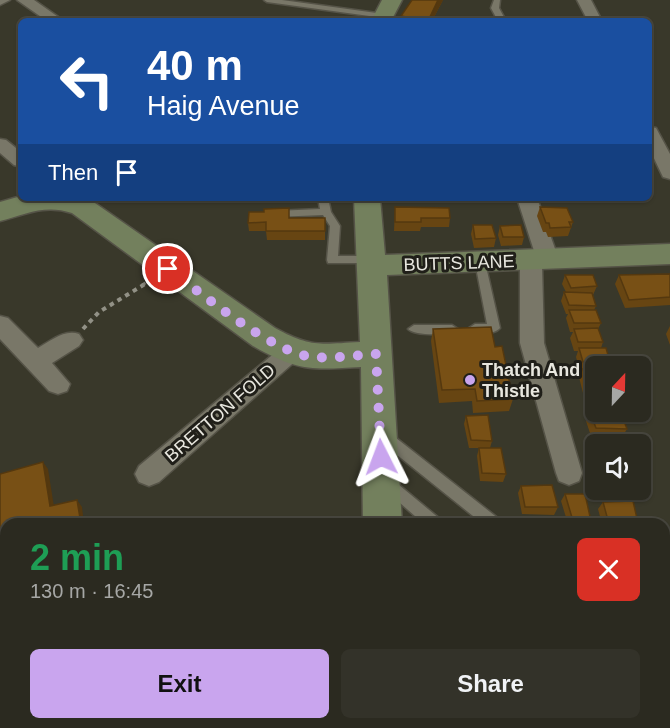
<!DOCTYPE html>
<meta charset="utf-8">
<style>
:root{--surface:#2b2a20;--page:#333229;--text:#f1f3f6;--muted:#a6a7a5;--line:#47463e;--accent:#c9a5ee}
body{margin:0;font-family:Helvetica,sans-serif;background:var(--page);color:var(--text);height:100vh;display:flex;flex-direction:column;font-size:22px;white-space:nowrap}
*{box-sizing:border-box;margin:0}
p{font-size:20px;color:var(--muted)}
.icon{flex:none;width:33px;height:33px;fill:none;stroke:currentColor;stroke-width:2;stroke-linecap:round;stroke-linejoin:round}
.map{position:relative;flex:1;overflow:hidden}
.panel{position:absolute;left:0px;top:518px;width:670px;height:212px;display:flex;flex-direction:column;background:var(--surface);border-radius:18px 18px 0 0;box-shadow:0 2px 4px #0004,0 0 0 2px var(--line)}
.panel>*{flex:none}
.top-card{position:absolute;left:18px;top:18px;width:634px;height:183px;border-radius:9px;box-shadow:0 2px 4px #0004,0 0 0 2px var(--line);background:#1a4fa0;color:#fff;overflow:hidden}
.needle{width:39px;rotate:22deg}
.controls{position:absolute;left:585px;top:356px;display:grid;gap:12px}
.controls a{display:grid;place-items:center;width:66px;height:66px;border-radius:9px;background:var(--surface);box-shadow:0 2px 4px #0004,0 0 0 2px var(--line);font-size:30px}
.pin{position:absolute;display:grid;place-items:center;width:51px;height:51px;color:#fff;margin:-26px;border:3px solid #fff;border-radius:50%;box-shadow:0 2px 6px #0007}
.me{position:absolute;width:66px;margin:-33px;rotate:357deg;stroke-linejoin:round;filter:drop-shadow(0 0 4px #0008)}
.turn{display:flex;align-items:center;gap:21px;height:126px;padding:0 30px;font-size:27px}
.turn .icon{width:78px;height:78px;stroke-width:2.5}
.turn b{display:block;font-size:42px;line-height:51px}
.then{display:flex;align-items:center;height:57px;padding:0 30px;background:#0003;gap:12px;font-size:22px}
.round{display:grid;place-items:center;flex:none;width:63px;height:63px;border-radius:9px;background:var(--page)}
.head{display:flex;align-items:center;justify-content:space-between;height:102px;padding:0 30px}
h1{font-size:36px;font-weight:700;line-height:45px;color:#1e9e55}
.action{display:flex;gap:12px;margin-top:auto;padding:12px 30px}
.action a{flex:1;height:69px;border-radius:9px;background:var(--accent);color:#111;font-size:24px;font-weight:700;line-height:69px;text-align:center}
.action a+a{background:var(--page);color:var(--text)}
.map>svg:first-child{display:block}
.lines{fill:none;stroke-linecap:round;stroke-linejoin:round}
.lane-casing{stroke:#555347;stroke-width:3}
.street-casing{stroke:#555347;stroke-width:3}
.secondary-casing{stroke:#555347;stroke-width:3}
.path-far1{stroke:#929186;stroke-width:3;stroke-dasharray:4 4;stroke-linecap:butt}
.path{stroke:#929186;stroke-width:4;stroke-dasharray:4.5 4.5;stroke-linecap:butt}
.lane{fill:#797768;fill-rule:evenodd}
.street{fill:#797768;fill-rule:evenodd}
.secondary{fill:#73805d;fill-rule:evenodd}
.wall{fill:#674512}
.shaded-wall{fill:#54380f}
.building{fill:#785015;stroke:#54380f;stroke-width:1.5}
.route{stroke:#c9a5ee;stroke-width:10;stroke-dasharray:0 18}
.poi-dot{fill:#c9a5ee;stroke:#201f19;stroke-width:2}
.labels{text-anchor:middle;dominant-baseline:central;stroke-width:6;stroke-linejoin:round;paint-order:stroke}
.street-label{font-size:18px;fill:#e8e7df;stroke:#201f19}
.poi-label{font-size:18px;font-weight:bold;fill:#e8e7df;stroke:#201f19;text-anchor:start}
</style>
<div class="map">
<svg width="670" height="728" viewBox="0 0 670 728">
<rect width="100%" height="100%" fill="#39382a"/>
<g class="lines">
<g class="lane-casing">
<path id="lane" d="M264,0H282L384,14L388,16L384,18L267,2Z
M494,0H500L499,8L506,21H498L491,8Z
M318,198H328L331,212L340,226L338,256H369L374,260L373,263H328L327,260L330,226L323,215L275,217L270,214L275,211L320,209Z
M480,258L485,262L500,328C494,335 475,335 469,328L475,324H487L475,262Z
M414,325H452L458,329C451,336 415,336 408,329Z
M386,433L391,434L499,519L501,524H483L381,442L379,438L381,434Z
M388,478L393,480L440,519L442,524H424L383,488L381,484L383,480Z
M664,581H670V595H664Z
M664,687L670,689V708L664,706Z
M230,723H273L271,728H232Z"/>
</g>
<g class="street-casing">
<path id="street" d="M0,0H10L0,5Z
M17,0H34L64,21H47Z
M577,0H591L602,21H588Z
M650,127L656,128L670,154V179L663,177L650,150Z
M0,139L6,140L21,152V167L14,165L0,153Z
M517,198H537L559,260L555,265L548,267L542,265L544,343L582,473L579,481L569,485L559,481L556,473L520,343V260L524,255L535,254Z
M0,316L8,318L38,348C51,341 64,329 79,334L83,340L79,346L52,363L70,384L67,391L58,394L49,391L0,339Z
M291,343L299,346L303,352L299,358L159,482L149,486L139,482L135,474L139,466L283,346Z"/>
</g>
<g class="secondary-casing">
<path id="secondary" d="M382,0H402L391,21H371Z
M21,196V198H82L92,201L275,328C311,348 321,344 360,342L354,198H380L385,255L670,244V264L387,275L402,524H363L361,367C311,370 297,371 253,346L72,213C45,204 26,214 0,221V202Z
M364,723H410V728H364Z"/>
</g>
<path class="path-far1" d="M142,285L149,281"/>
<path class="path" d="M83,329L99,312L145,284"/>
<use href="#lane" class="lane"/>
<use href="#street" class="street"/>
<use href="#secondary" class="secondary"/>
</g>
<path class="wall" d="M443,0L432,21H401V16Z
M395,207L450,218L449,227H421L420,231H394Z
M540,207L573,222L568,236L548,237L546,232H543L537,216Z
M290,218H325V240H267L266,231H249L248,223Z
M473,225L496,238L494,247L474,248L471,234Z
M500,226L524,237L522,245L501,246L498,235Z
M670,274V305L625,308L615,284L619,275Z
M565,275L597,286L593,295L596,306L594,310L601,323L598,329L603,342L601,348L610,362L608,366H596V411H621L620,413L627,429L622,437L591,436L586,421L590,414L585,399L588,393H583L579,377L582,371H580L576,357L578,351H574L570,338L573,332H570L566,318L568,314H566L561,301L564,292H566L562,284Z
M670,326V345L666,334Z
M433,329L495,347L513,399L509,411L473,413L472,401L439,403L431,341Z
M466,416L492,441L490,448L506,474L503,482L480,481L477,456L479,448H469L464,424Z
M640,462L650,488L645,495H623L621,489H640Z
M521,486L558,507L554,515L522,514L518,493Z
M565,494L591,521L590,524H568L561,501Z
M603,502L638,523L637,524H602L598,509Z"/>
<path class="shaded-wall" d="M438,0H443L432,21H428Z
M43,462L48,469L55,513L50,506Z
M77,500L82,507L84,524H81Z
M6,557V566L0,567V559Z
M0,687L4,728H0Z
M166,723H169V728H167Z"/>
<path class="building" d="M412,0H438L428,21L401,16Z
M395,207L449,208L450,218H421V222H395Z
M540,207L567,208L573,222H569L571,227L550,228L549,223H546Z
M289,208V218H325V231H266V222L248,223L249,212H264V209Z
M473,225H492L496,238L475,239Z
M521,225L524,237H503L500,226Z
M670,274V297L629,300L619,275Z
M565,275H593L597,286L571,288Z
M564,292L592,293L596,306L569,305Z
M569,310H596L601,323H574Z
M491,327L495,347L502,346L513,399L477,401L475,389L442,390L433,329Z
M598,328L603,342H578L574,329Z
M579,348H606L610,362H583Z
M583,369H596V385H587Z
M589,391H596V407H594Z
M590,413H621L627,429L596,428Z
M488,415L492,441L471,440L466,416Z
M479,448H501L506,474L482,473Z
M43,462L50,506L77,500L81,524H6V557L0,559V474Z
M640,462L650,488H640Z
M552,485L558,507H525L521,486Z
M565,494H585L591,521H573Z
M633,501L638,523L609,524L603,502Z
M32,723H166L167,728H17Z"/>
<g class="lines">
<path class="route" d="M168,269C203,294 271,352 312,357C333,359 356,355 376,354L381,457"/>
</g>
<circle class="poi-dot" cx="470" cy="380" r="6"/>
<g class="labels">
<g class="street-label">
<text transform="translate(459 263) rotate(-2)">BUTTS LANE</text>
<text transform="translate(220 413) rotate(-41)">BRETTON FOLD</text>
</g>
<g class="poi-label">
<text x="482" y="370">Thatch And<tspan x="482" dy="21">Thistle</tspan></text>
</g>
</g>
</svg>
<div class="controls">
<a><svg class="needle" viewBox="-14 -14 28 28"><path d="M0-13l5 13h-10z" fill="#e53935"/><path d="M0 13l5-13h-10z" fill="#a6a7a5"/></svg></a>
<a><svg class="icon" aria-label="sound" viewBox="0 0 24 24"><path d="M4 9h4l5-4v14l-5-4H4zM17 9q2 3 0 6"/></svg></a>
</div>
<div class="pin" style="left:168px;top:269px;background:#d93025"><svg class="icon" aria-label="arrive" viewBox="0 0 24 24"><path d="M6 21V4h12l-3 4 3 4H6"/></svg></div>
<svg class="me" style="left:381px;top:457px" viewBox="-20 -20 40 40"><path d="M0-17L14 15 0 8-14 15z" fill="#c9a5ee" stroke="#fff" stroke-width="4"/></svg>
<div class="top-card">
<div class="turn"><svg class="icon" aria-label="left" viewBox="0 0 24 24"><path d="M17 20v-9H6M10 6l-5 5 5 5"/></svg><div><b>40 m</b>Haig Avenue</div></div>
<div class="then">Then<svg class="icon" aria-label="arrive" viewBox="0 0 24 24"><path d="M6 21V4h12l-3 4 3 4H6"/></svg></div>
</div>
<section class="panel">
<div class="head"><div><h1>2 min</h1><p>130 m · 16:45</p></div><a class="round" style="background:#d93025;color:#fff"><svg class="icon" aria-label="close" viewBox="0 0 24 24"><path d="M6 6l12 12M18 6L6 18"/></svg></a></div>
<div class="action"><a>Exit</a><a>Share</a></div>
</section>
</div>
